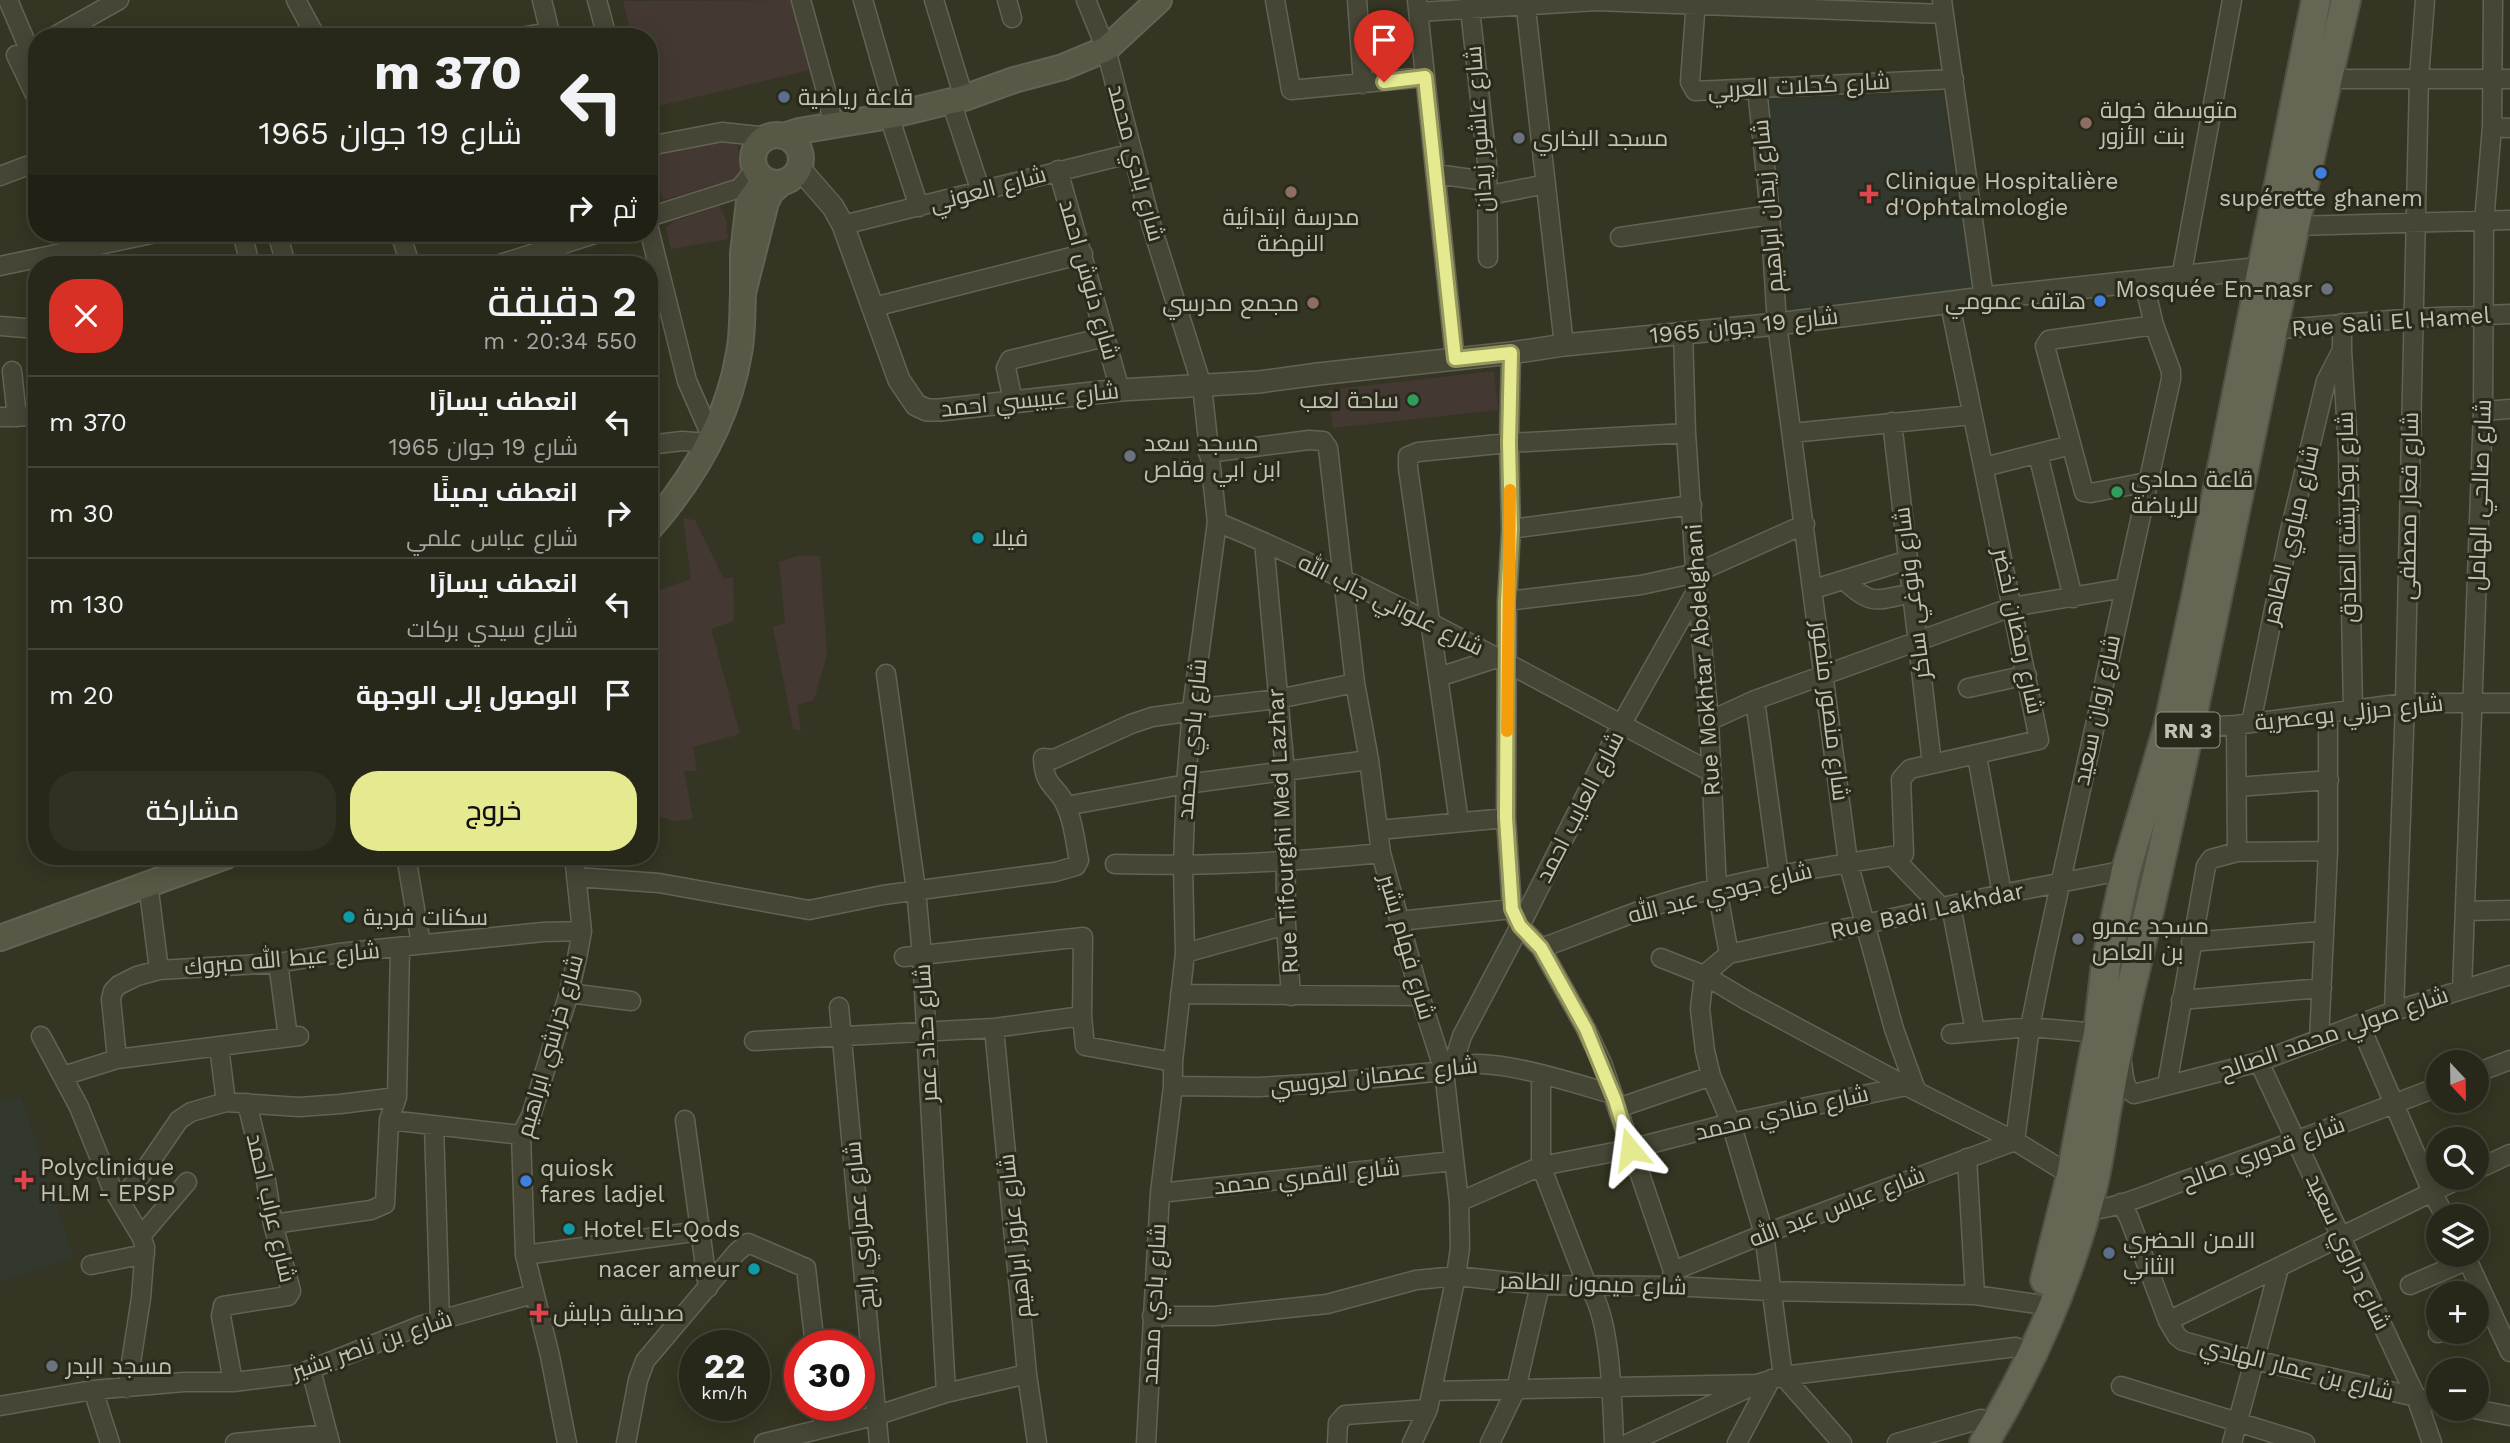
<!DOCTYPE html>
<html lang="ar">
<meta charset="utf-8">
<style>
:root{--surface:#28281a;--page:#303023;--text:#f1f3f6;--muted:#a5a6a2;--line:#444439;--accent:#e5e98f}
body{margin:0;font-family:"Work Sans",Cairo,sans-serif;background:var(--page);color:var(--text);direction:rtl;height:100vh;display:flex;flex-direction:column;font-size:26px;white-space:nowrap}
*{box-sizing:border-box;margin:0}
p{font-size:23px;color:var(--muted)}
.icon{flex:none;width:38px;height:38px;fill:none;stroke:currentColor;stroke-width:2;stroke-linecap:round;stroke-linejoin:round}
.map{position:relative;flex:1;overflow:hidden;direction:ltr}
.panel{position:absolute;left:28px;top:256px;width:630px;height:609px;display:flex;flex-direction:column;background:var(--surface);border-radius:28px;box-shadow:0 4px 18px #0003,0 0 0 2px var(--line);direction:rtl}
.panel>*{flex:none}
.guide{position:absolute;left:28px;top:28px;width:630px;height:214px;border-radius:28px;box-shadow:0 4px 18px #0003,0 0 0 2px var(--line);direction:rtl;background:#28281a;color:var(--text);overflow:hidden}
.needle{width:46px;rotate:158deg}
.fabs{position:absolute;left:2426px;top:1050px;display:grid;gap:14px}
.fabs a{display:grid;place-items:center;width:63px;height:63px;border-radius:50%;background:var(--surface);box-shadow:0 4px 18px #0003,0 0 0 2px var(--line);font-size:35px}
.speed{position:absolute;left:679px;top:1330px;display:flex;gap:14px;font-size:35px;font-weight:700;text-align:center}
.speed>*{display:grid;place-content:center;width:91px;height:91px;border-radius:50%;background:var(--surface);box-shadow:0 4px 18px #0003,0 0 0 2px var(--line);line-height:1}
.speed small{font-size:18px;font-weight:400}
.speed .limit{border:10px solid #d22;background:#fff;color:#111}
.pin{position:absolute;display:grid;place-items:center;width:60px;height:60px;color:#fff;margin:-72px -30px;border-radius:50% 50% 50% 0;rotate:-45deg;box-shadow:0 0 7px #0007}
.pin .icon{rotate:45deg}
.me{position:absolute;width:77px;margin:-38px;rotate:344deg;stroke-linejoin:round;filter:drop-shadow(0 0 5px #0008)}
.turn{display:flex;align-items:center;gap:24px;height:147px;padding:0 21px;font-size:32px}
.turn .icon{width:91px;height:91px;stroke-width:2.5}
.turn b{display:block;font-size:49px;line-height:60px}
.then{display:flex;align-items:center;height:66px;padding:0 21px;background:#0003;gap:14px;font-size:26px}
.round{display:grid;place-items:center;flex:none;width:74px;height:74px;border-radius:28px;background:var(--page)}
.summary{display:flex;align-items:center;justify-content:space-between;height:119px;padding:0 21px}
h1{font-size:42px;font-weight:600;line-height:52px}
.cta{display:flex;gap:14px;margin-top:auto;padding:14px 21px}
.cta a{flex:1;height:80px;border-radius:28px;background:var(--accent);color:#111;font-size:28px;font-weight:600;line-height:80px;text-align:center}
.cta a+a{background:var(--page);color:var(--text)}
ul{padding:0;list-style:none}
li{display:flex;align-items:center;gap:21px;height:91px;padding:0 21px;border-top:2px solid var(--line)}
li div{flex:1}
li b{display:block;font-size:26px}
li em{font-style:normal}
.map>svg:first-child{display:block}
.medical{fill:#32382d}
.green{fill:#443832}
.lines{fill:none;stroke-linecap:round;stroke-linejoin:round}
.minor-casing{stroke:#636354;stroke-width:21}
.tertiary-casing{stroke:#636354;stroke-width:24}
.secondary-casing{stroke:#636354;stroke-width:28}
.primary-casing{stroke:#515243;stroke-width:32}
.minor{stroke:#464636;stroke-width:18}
.tertiary{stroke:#464636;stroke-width:21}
.secondary{stroke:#575845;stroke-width:24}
.primary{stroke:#666654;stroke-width:28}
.route-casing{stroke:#95975d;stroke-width:18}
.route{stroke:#e5e98f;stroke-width:12}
.slow{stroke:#f59e0b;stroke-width:12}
.service-dot{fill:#5c6f8a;stroke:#2a2a1c;stroke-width:2.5}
.education-dot{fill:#8d6e63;stroke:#2a2a1c;stroke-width:2.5}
.worship-dot{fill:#6b7280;stroke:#2a2a1c;stroke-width:2.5}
.shop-dot{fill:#3f7fe0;stroke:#2a2a1c;stroke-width:2.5}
.health-dot{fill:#e0444e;stroke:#2a2a1c;stroke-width:2.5}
.leisure-dot{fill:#2e9e5b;stroke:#2a2a1c;stroke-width:2.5}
.culture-dot{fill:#0f9aa8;stroke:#2a2a1c;stroke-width:2.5}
.labels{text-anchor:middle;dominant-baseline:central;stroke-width:6;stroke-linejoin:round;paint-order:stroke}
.shield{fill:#2a2a1c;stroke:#949484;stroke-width:2}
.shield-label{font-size:21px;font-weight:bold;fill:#c1c2b1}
.street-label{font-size:23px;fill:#c1c2b1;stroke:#2a2a1c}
.poi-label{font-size:23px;fill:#c1c2b1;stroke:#2a2a1c;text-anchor:start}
</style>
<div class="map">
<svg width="2510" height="1443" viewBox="0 0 2510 1443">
<rect width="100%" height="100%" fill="#353523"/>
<path class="medical" d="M1942,93L1973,288L1793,308L1767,100Z
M21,1096L73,1257L0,1282V1103Z"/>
<path class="green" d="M791,0L810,70L650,108L649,37H632L623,1Z
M727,138L738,146L741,174L734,179L663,200L650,153Z
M719,206L726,220L728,239L671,249L666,228L672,222Z
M1494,371L1498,410L1333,428L1328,390Z
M683,518L695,520L724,579L733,577L734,621L711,629L740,734L693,747L697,771H684L693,819L674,821L649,813V594L691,579Z
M797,556H820L827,655L814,700L797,705L801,731L793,729L773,627L785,623L779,562Z"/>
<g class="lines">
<g class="minor-casing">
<path id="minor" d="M8,0L28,47
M296,0L316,37
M542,0L551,37
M597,0L607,37
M801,0L828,98L833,127
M863,0L896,115
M934,0L964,98
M1007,0L1012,18
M1086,0L1106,49L1151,224L1202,386L1217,522L1192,709L1186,784L1183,866L1185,953L1173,1062V1086L1160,1193L1146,1443
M1275,0L1291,90L1425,77
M1357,0L1363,84
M1417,0L1455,359
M1469,0L1487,162L1488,258
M1525,0L1564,345
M1696,0L1690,82L1695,91L1954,79
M1942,0L1984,298
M1419,12L1596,1L1944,14
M53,37L119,0
M520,37L549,32
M16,55L37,99
M2327,79H2510
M1757,88L1770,215L1777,324L1848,862L1894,1029L1916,1090
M951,101L980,189
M889,116L919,207
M2492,127L2510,128
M649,146L722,132L767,137
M1058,170L1120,390
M1436,174L1486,181
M0,176L37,162
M1485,196L1546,184
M649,217L740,188L755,169
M843,225L1133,153
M2295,226L2510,220
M649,229L687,381L712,438
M242,233L250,264
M277,233L286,264
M400,233L410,264
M551,233L561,264
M1620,237L1770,215
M500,264L598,233
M0,266L156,233
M2181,278L2232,0
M874,307L1083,254
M2342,323V350L2348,451L2353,710
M0,326L37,329
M2272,330L2414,318L2510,314
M1683,332L1686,433L1695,568L1709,721L1717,889L1729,954
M1511,353L1509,443L1511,529L1507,601L1506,818L1512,909L1520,926L1541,948L1586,1029L1602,1063L1673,1271
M12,371L17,417
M1013,401L1006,368L1010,360L1105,337
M2483,411L2510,409
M0,417L37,416
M1892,422L1932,764
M1792,433L1972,415
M649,445L682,441L709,443
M1208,453L1309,440L1323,441L1328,448L1355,683L1369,760L1381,853L1420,996L1444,1071L1459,1202L1460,1248L1456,1276L1428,1409L1412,1443
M2038,454L2073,598
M1984,467L2071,445
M2147,482L2091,493L2084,492L2045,346L2049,340L2154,325
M1217,522C1387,593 1547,686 1711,772
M1511,529L1692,505
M1264,542L1285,771L1286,925L1291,996
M1844,580C1872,607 1877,600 1912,593
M1814,589L1908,560
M1507,601L1641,585L1696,573L1805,524
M886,674L916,890L922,955L946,1393
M1439,677L1497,658
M1968,688L2027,675
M1755,700L1779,876
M1709,721L1755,700L2012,607L2124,588
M2251,723L2289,535L2326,381L2342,350
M2236,725L2237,852
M2183,728L2236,725L2405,703H2510
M1977,756L2002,894
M2237,787L2329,780
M1066,806L1186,784L1369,760
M1459,822L1408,468V456L1418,452L1509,443L1686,433
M1379,830L1506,818
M406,856L421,944
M1892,856L1942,908
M1115,864C1205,867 1292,862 1381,853
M576,877L659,883L809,910L883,895L1055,872L1076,866L1079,860C1075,843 1074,822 1066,806C1057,785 1044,788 1043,758L1054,759L1131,724L1152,717L1187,712L1192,709L1278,699L1355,683
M148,883L159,970
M1951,906L1975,1031
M2465,911L2510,910
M1399,921L1512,909
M2191,942L2324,931
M1541,948C1575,936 1608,922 1642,910C1726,881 1816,868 1904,854L1901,779L1910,769L2039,740L1950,304
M1185,953L1286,925
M904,957L1083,937L1082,1016L1085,1046L1173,1062
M1661,958L1704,975L1746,1000L1906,1086L2015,1141L2077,1179
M278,963L288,1037
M2462,990L2483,411L2484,222L2492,127L2493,0
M569,993L631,1001
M1180,994L1420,996
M2181,1000L2322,988
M839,1007L879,1443
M2394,1011L2405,703L2419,78L2425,0
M2360,1025L2432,1192L2445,1216
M994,1028L1027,1374L1037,1443
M1951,1034L2030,1027L2098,1033
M41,1036L79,1107L111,1186L141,1236L145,1247L141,1298L127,1388
M2319,1040L2328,851V714
M754,1041L994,1028L1082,1016
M219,1047L226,1102
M117,1059L299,1036
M2259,1062L2416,1397L2432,1443
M2122,1063C2124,1074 2123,1088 2134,1094L2259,1062L2394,1011L2510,975
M1453,1065L1462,1036L1520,926L1621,725L1697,590
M2476,1073L2510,1060
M1541,1075V1166L1587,1285C1612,1314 1612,1405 1614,1443
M63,1076L117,1059L111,999L113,991L119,985L137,976L159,970L278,963L339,953L543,932L582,931
M2167,1085L2206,866L2211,859L2237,852L2328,851
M1173,1086L1259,1087L1325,1083L1444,1071C1476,1049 1575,1084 1612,1094
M1618,1108L1711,1076
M389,1120L521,1135
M685,1120L708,1288
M434,1127L440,1320
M1967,1158L1975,1295
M2476,1170L2510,1154
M1160,1193L1453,1161
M120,1200L142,1174L179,1120L191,1112L226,1102L299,1107L340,1104L397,1097
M1459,1202L1541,1166L1630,1149L1731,1123L1906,1086
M2121,1203L2129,1218L2168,1321L2177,1336L2183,1341L2237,1356L2438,1402
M2078,1209C2103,1215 2156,1191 2181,1182C2267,1152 2352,1120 2438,1087
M273,1224L371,1210L385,1204L389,1120L397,1097L400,948
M141,1236L187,1182
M525,1255L700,1231
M2465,1255L2510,1352
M91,1265L145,1254
M2410,1285L2468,1260
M1670,1286L1673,1271L1764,1234L2015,1141L2030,1027L2044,958L2171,379V371L2154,325L2144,283
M1152,1316H1214L1327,1304L1416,1280L1456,1276L1540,1285L1670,1286L1771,1291L1975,1295L2037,1304
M2168,1321L2461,1178
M2438,1333L2442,1332
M311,1370L330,1443
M233,1382L221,1316L223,1306L288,1296L291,1291L273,1224L266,1181L247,1103
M2121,1386L2305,1443
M93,1390L110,1443
M1432,1391L1757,1384L1783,1376L2016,1347
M821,1405L823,1427
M0,1406L93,1390L184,1382H233L299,1374L422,1325L533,1294
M2474,1409L2510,1416
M235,1443L328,1434
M567,1443L550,1356L525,1255L521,1135L531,1116L569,993L577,958L582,931L574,856
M626,1443L638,1380L645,1361L737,1252L748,1243L806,1268L815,1346
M764,1443L878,1415L946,1393L1027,1374
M1337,1443L1338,1423L1345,1415L1428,1409
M1490,1443L1516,1389L1540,1285
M1629,1443L1750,1387
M1737,1443L1771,1379
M1842,1443L1783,1376L1764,1234L1731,1123L1711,1076L1705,1051L1700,1009L1704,975L1729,954L2002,894L2126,870
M1897,1443L1981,1419
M2232,1443L2279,1268"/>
</g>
<g class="tertiary-casing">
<path id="tertiary" d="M800,169L833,207L843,225L899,380L916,405L927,410H940L1120,390L1259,382L1318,374L1511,353L1564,345L1777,324L1984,298L2262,268L2274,270"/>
</g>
<g class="secondary-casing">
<path id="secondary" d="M753 159a24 24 0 1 1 48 0a24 24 0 1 1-48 0Z
M783,136L799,131L889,116L964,98L1014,80L1063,67L1106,49L1159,0
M764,180L749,201L743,253V293L766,202L771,192L780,184
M649,529C694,478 728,420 739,353C743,333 742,313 743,293
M0,938L226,856"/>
</g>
<g class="primary-casing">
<path id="primary" d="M2045,1280L2071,1176L2098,1033L2106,963L2126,870L2168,727L2196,597L2316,0
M1984,1443C2033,1363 2069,1279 2092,1189C2099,1162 2102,1134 2107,1107C2115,1063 2123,1019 2134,975C2211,652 2269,324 2346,0"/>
</g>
<use href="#minor" class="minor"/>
<use href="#tertiary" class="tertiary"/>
<use href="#secondary" class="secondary"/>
<use href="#primary" class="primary"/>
</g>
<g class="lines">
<g class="route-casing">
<path id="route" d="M1384,82L1425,77L1455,359L1511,353L1509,443L1511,529L1507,601L1506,818L1512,909L1520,926L1541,948L1586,1029L1615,1100L1630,1149"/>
</g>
<use href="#route" class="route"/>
<path class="slow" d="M1507,731L1510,490"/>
</g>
<g class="service-dot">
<circle cx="784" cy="97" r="7"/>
<circle cx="2109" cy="1253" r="7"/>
</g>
<g class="education-dot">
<circle cx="2086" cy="123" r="7"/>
<circle cx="1291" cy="192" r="7"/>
<circle cx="1313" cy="303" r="7"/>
</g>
<g class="worship-dot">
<circle cx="1519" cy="138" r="7"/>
<circle cx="2327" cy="289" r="7"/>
<circle cx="1130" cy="456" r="7"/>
<circle cx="2078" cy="939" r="7"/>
<circle cx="52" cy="1366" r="7"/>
</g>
<g class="shop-dot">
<circle cx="2321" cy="173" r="7"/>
<circle cx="2100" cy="301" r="7"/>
<circle cx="526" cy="1181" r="7"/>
</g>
<g class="health-dot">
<path d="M1865.5 183.5h7v7h7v7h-7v7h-7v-7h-7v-7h7z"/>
<path d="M20.5 1169.5h7v7h7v7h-7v7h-7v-7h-7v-7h7z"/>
<path d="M535.5 1302.5h7v7h7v7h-7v7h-7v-7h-7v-7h7z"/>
</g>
<g class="leisure-dot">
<circle cx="1413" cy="400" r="7"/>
<circle cx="2117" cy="492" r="7"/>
</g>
<g class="culture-dot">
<circle cx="978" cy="538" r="7"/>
<circle cx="349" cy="917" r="7"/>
<circle cx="569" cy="1229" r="7"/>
<circle cx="754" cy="1269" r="7"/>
</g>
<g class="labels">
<rect class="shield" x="2156.5" y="712.5" width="63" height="35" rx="5"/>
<g class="shield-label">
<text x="2188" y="730">RN 3</text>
</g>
<g class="street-label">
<text transform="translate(1799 86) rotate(-3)">شارع كحلات العربي</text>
<text transform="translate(1479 129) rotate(-94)">شارع عاشور زيدان</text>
<text transform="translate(1136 163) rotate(75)">شارع بادي محمد</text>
<text transform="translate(988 189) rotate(-15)">شارع العوني</text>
<text transform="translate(1768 206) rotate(-95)">شارع زيدان ابراهيم</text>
<text transform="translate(1089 280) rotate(74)">شارع دنوش احمد</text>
<text transform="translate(2391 322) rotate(-4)">Rue Sali El Hamel</text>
<text transform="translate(1744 326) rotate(-6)">شارع 19 جوان 1965</text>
<text transform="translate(1030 400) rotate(-6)">شارع عبيبسي احمد</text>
<text transform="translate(2480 495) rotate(-88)">شارع صالحي الهامل</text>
<text transform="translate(2409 506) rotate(-89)">شارع قعار مصطفى</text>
<text transform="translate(2347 517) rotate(-91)">شارع بوكريشة الصادق</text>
<text transform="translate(2291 535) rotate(-77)">شارع مياوي الطاهر</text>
<text transform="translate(1912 593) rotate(-97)">شارع ونوغي ساكر</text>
<text transform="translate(1391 605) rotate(26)">شارع علواني جاب الله</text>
<text transform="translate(2018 631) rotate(78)">شارع رمضان لخضر</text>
<text transform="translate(1703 660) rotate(-94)">Rue Mokhtar Abdelghani</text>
<text transform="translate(2097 710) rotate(-78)">شارع زوان سعيد</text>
<text transform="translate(1830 711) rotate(83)">شارع منصور منصور</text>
<text transform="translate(2349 713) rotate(-6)">شارع حرزلي بوعصرية</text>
<text transform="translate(1192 739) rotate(-85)">شارع بادي محمد</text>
<text transform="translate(1580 807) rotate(-63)">شارع العايب احمد</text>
<text transform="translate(1283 831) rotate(-93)">Rue Tifourghi Med Lazhar</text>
<text transform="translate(1720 893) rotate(-14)">شارع جودي عبد الله</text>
<text transform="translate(1927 911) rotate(-12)">Rue Badi Lakhdar</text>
<text transform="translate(1407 947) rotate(74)">شارع فهام بشير</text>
<text transform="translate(282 959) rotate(-5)">شارع عيط الله مبروك</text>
<text transform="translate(926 1033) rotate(-93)">شارع حداد عمر</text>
<text transform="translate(2334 1033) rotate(-19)">شارع صولي محمد الصالح</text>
<text transform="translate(550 1046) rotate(-74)">شارع خراشي ابراهيم</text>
<text transform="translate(1374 1076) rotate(-6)">شارع عصمان لعروسي</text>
<text transform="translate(1782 1113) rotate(-13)">شارع منادي محمد</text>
<text transform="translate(2263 1153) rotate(-20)">شارع قدوري صالح</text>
<text transform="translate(1307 1177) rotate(-6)">شارع القمري محمد</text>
<text transform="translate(1837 1207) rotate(-21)">شارع عباس عبد الله</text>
<text transform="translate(271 1208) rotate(77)">شارع عراب احمد</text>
<text transform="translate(860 1225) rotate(-95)">شارع عمراوي رابح</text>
<text transform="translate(1015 1236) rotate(-96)">شارع عزوز ابراهيم</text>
<text transform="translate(2348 1252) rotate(65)">شارع دراوي سعيد</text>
<text transform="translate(1593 1284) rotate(2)">شارع ميمون الطاهر</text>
<text transform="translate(1154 1304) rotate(-87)">شارع بادي محمد</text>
<text transform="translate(372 1345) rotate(-19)">شارع بن ناصر بشير</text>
<text transform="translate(2297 1369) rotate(14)">شارع بن عمار الهادي</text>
</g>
<g class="poi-label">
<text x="798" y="97">قاعة رياضية</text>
<text x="2100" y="110">متوسطة خولة<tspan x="2100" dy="26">بنت الأزور</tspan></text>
<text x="1533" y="138">مسجد البخاري</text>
<text x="1885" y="181">Clinique Hospitalière<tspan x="1885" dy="26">d'Ophtalmologie</tspan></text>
<text x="2321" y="198" text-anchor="middle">supérette ghanem</text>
<text x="1291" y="217" text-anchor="middle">مدرسة ابتدائية<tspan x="1291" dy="26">النهضة</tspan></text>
<text x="2313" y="289" text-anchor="end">Mosquée En-nasr</text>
<text x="2086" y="301" text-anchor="end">هاتف عمومي</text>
<text x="1299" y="303" text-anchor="end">مجمع مدرسي</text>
<text x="1399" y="400" text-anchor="end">ساحة لعب</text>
<text x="1144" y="443">مسجد سعد<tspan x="1144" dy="26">ابن ابي وقاص</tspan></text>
<text x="2131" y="479">قاعة حمادي<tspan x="2131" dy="26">للرياضة</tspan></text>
<text x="992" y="538">فيلا</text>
<text x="363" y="917">سكنات فردية</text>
<text x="2092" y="926">مسجد عمرو<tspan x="2092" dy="26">بن العاص</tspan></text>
<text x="40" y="1167">Polyclinique<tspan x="40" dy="26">HLM - EPSP</tspan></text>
<text x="540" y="1168">quiosk<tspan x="540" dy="26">fares ladjel</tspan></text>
<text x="583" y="1229">Hotel El-Qods</text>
<text x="2123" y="1240">الامن الحضري<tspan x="2123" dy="26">الثاني</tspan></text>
<text x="740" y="1269" text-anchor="end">nacer ameur</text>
<text x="553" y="1313">صديلية دبابش</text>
<text x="66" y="1366">مسجد البدر</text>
</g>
</g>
</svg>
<div class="fabs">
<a><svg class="needle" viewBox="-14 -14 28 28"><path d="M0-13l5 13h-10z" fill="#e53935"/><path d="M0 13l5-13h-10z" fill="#a5a6a2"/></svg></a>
<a><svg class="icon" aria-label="search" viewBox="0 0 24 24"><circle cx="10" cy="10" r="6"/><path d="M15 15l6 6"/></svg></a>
<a><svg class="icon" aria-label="layers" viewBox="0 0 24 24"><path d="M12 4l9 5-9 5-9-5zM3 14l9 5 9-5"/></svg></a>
<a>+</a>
<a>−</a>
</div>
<div class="speed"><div>22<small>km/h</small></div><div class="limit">30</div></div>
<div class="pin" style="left:1384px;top:82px;background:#d93025"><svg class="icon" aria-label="arrive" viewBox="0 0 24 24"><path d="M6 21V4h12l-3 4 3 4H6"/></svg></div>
<svg class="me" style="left:1630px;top:1149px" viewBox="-20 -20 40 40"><path d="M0-17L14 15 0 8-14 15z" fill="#e5e98f" stroke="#fff" stroke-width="4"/></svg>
<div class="guide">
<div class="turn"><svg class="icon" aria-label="left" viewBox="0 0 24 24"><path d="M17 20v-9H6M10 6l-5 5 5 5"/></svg><div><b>370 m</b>شارع 19 جوان 1965</div></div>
<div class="then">ثم<svg class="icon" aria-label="right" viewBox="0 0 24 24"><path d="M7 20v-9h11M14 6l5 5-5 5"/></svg></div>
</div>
<section class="panel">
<div class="summary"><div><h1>2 دقيقة</h1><p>550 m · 20:34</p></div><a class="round" style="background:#d93025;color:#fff"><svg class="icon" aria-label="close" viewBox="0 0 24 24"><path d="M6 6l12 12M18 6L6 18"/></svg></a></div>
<ul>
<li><svg class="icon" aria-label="left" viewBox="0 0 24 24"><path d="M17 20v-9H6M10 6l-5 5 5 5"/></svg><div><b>انعطف يسارًا</b><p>شارع 19 جوان 1965</p></div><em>370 m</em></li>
<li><svg class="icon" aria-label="right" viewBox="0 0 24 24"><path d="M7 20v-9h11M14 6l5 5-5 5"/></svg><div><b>انعطف يمينًا</b><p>شارع عباس علمي</p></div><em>30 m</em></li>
<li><svg class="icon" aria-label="left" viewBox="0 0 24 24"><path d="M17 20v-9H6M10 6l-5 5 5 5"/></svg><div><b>انعطف يسارًا</b><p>شارع سيدي بركات</p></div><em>130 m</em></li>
<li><svg class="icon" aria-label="arrive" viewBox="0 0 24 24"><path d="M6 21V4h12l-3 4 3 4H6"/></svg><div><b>الوصول إلى الوجهة</b></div><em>20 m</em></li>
</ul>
<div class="cta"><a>خروج</a><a>مشاركة</a></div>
</section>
</div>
